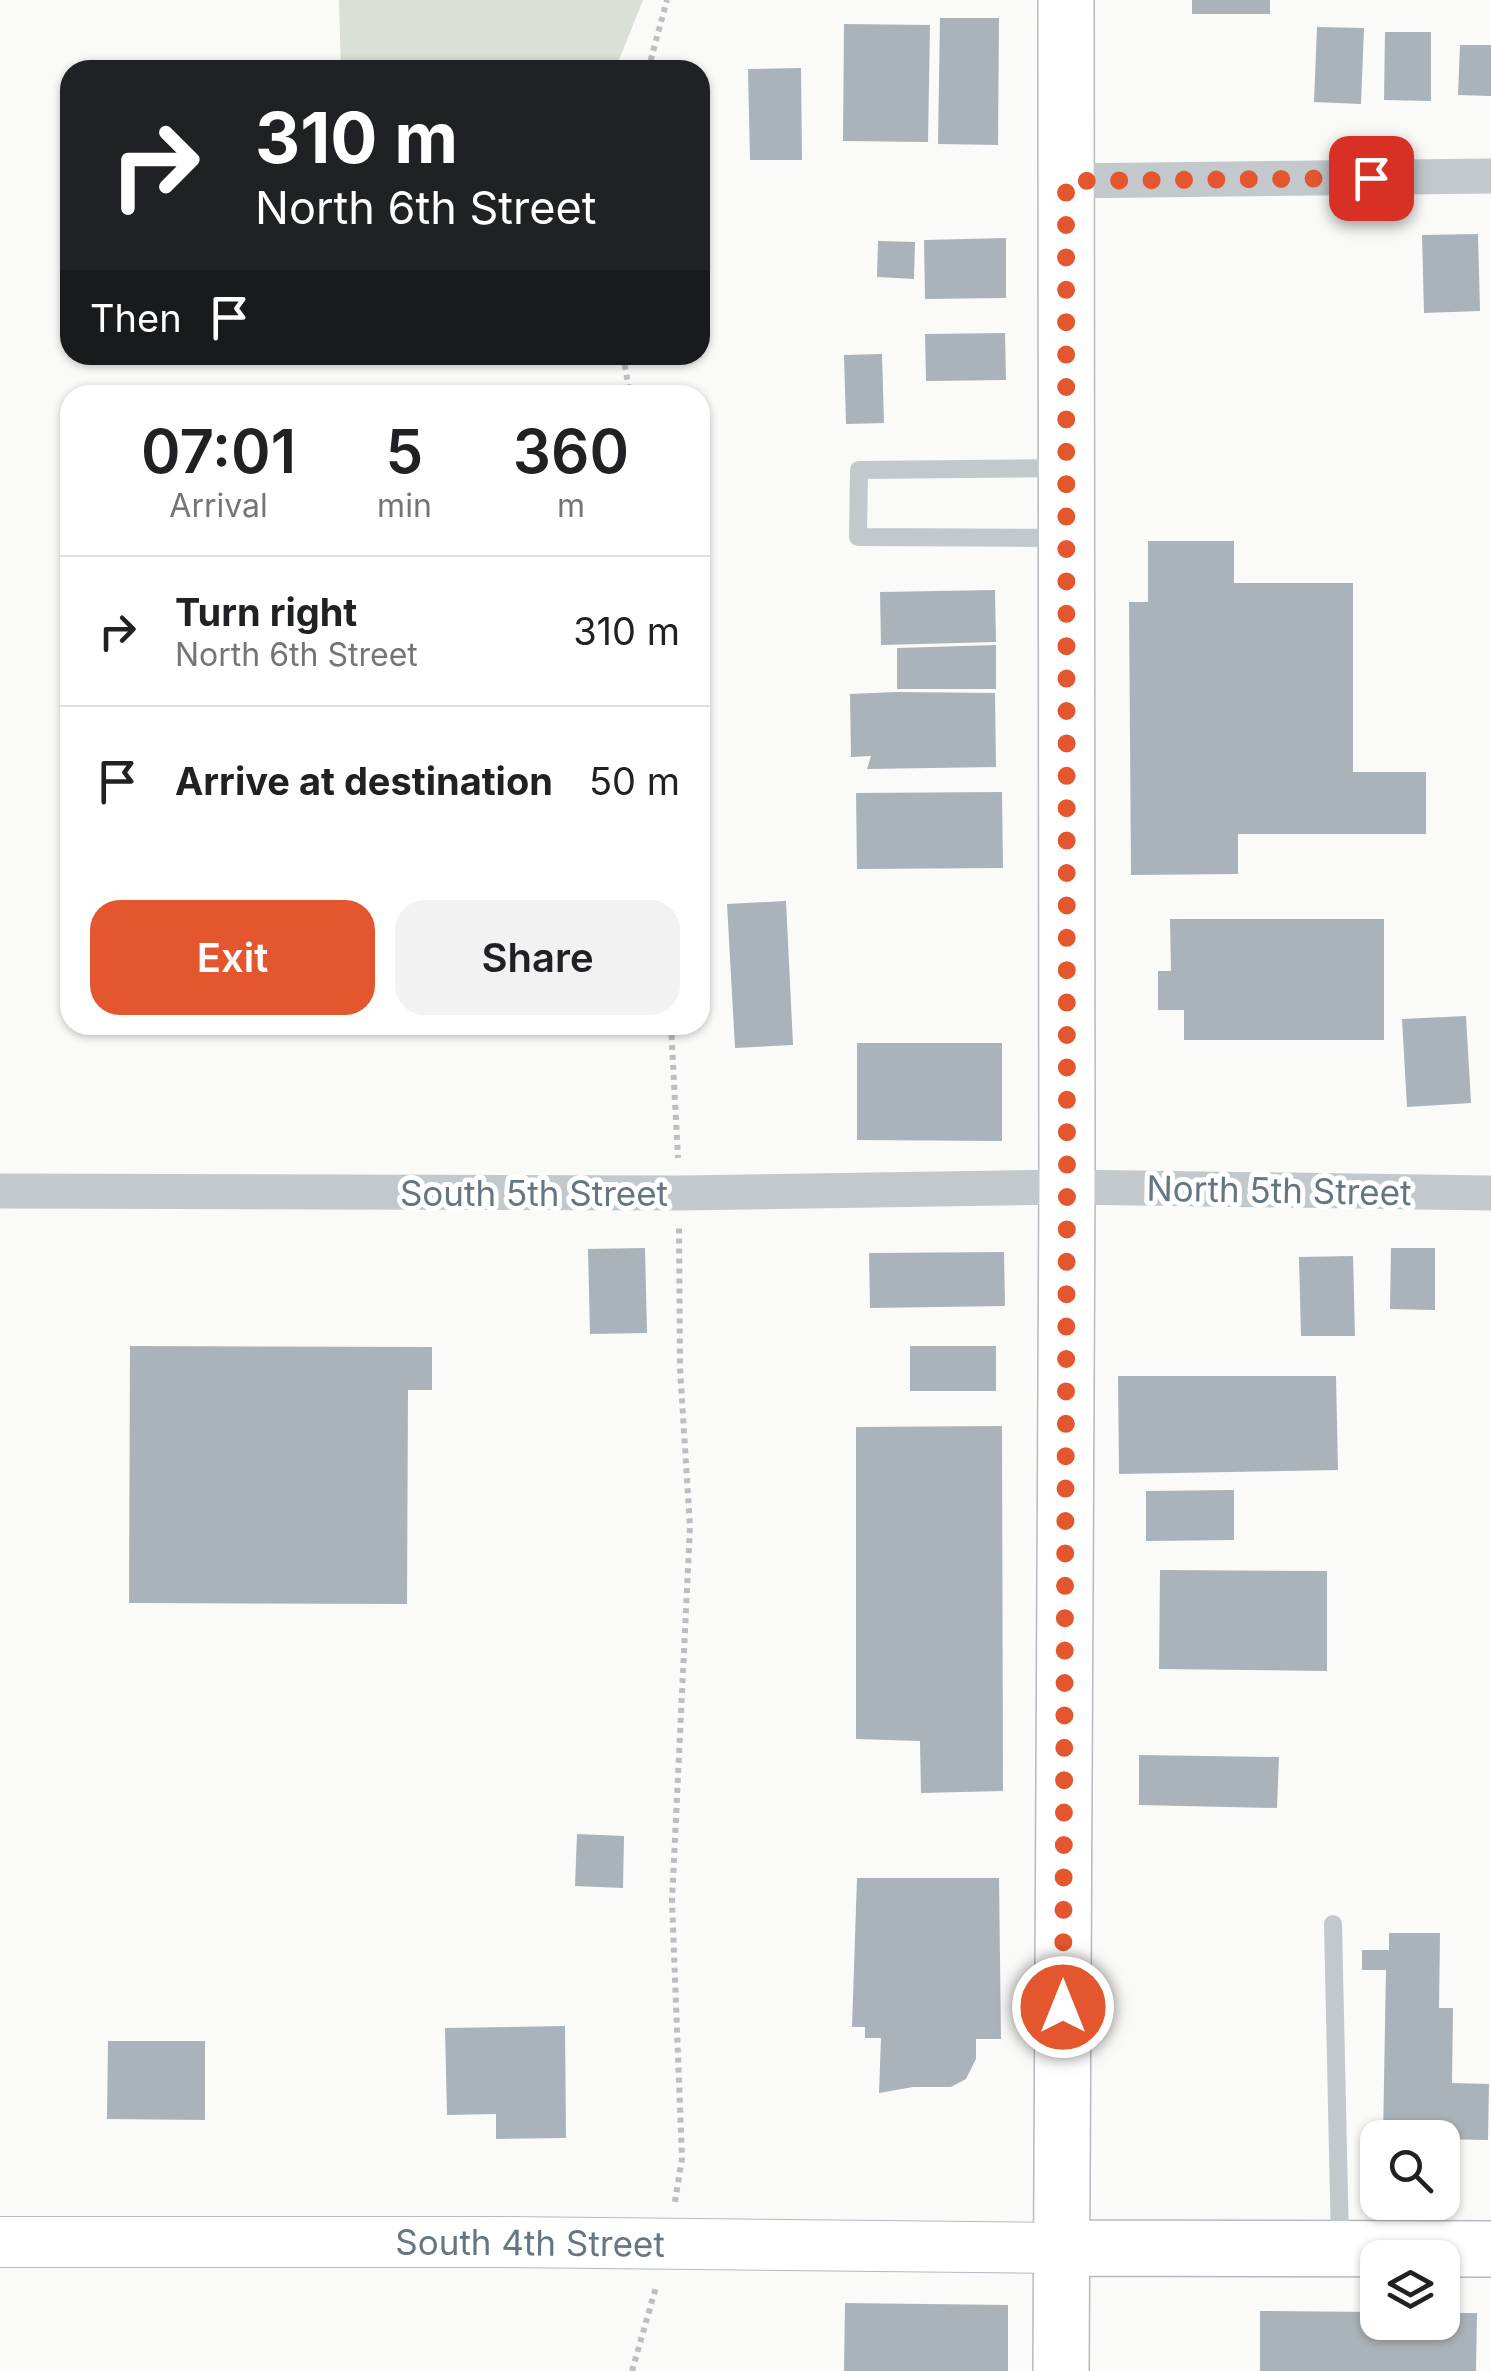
<!DOCTYPE html>
<style>
:root{--surface:#fff;--page:#f2f2f2;--text:#202124;--muted:#757577;--line:#e0e0e0;--accent:#e4572e}
body{margin:0;font-family:Inter,sans-serif;background:var(--page);color:var(--text);height:100vh;display:flex;flex-direction:column;font-size:38px;white-space:nowrap}
*{box-sizing:border-box;margin:0}
p{font-size:32px;color:var(--muted)}
.icon{flex:none;width:55px;height:55px;fill:none;stroke:currentColor;stroke-width:2;stroke-linecap:round;stroke-linejoin:round}
.map{position:relative;flex:1;overflow:hidden}
.panel{position:absolute;left:60px;top:385px;width:650px;height:650px;display:flex;flex-direction:column;background:var(--surface);border-radius:30px;box-shadow:0 2px 8px #0004}
.panel>*{flex:none}
.banner{position:absolute;left:60px;top:60px;width:650px;height:305px;border-radius:30px;box-shadow:0 2px 8px #0004;background:#202124;color:#fff;overflow:hidden}
.controls{position:absolute;left:1360px;top:2120px;display:grid;gap:20px}
.controls a{display:grid;place-items:center;width:100px;height:100px;border-radius:20px;background:var(--surface);box-shadow:0 2px 8px #0004;font-size:50px}
.pin{position:absolute;display:grid;place-items:center;width:85px;height:85px;color:#fff;margin:-42px;border-radius:20px;box-shadow:0 5px 15px #0006}
.me{position:absolute;width:110px;margin:-55px;rotate:0deg;stroke-linejoin:round;filter:drop-shadow(0 0 8px #0008)}
.turn{display:flex;align-items:center;gap:35px;height:210px;padding:0 30px;font-size:45px}
.turn .icon{width:130px;height:130px;stroke-width:2.5}
.turn b{display:block;font-size:70px;line-height:85px}
.then{display:flex;align-items:center;height:95px;padding:0 30px;background:#0003;gap:20px;font-size:38px}
.eta{display:flex;justify-content:space-evenly;align-items:center;height:170px;text-align:center}
.eta b{font-size:60px;font-weight:600;line-height:70px}
.primary-button{display:flex;gap:20px;margin-top:auto;padding:20px 30px}
.primary-button a{flex:1;height:115px;border-radius:30px;background:var(--accent);color:#fff;font-size:40px;font-weight:600;line-height:115px;text-align:center}
.primary-button a+a{background:var(--page);color:var(--text)}
ul{padding:0;list-style:none}
li{display:flex;align-items:center;gap:30px;height:150px;padding:0 30px;border-top:2px solid var(--line)}
li div{flex:1}
li b{display:block;font-size:38px}
li em{font-style:normal}
.map>svg:first-child{display:block}
.green{fill:#dadfd7}
.building{fill:#aab3b9}
.lines{fill:none;stroke-linecap:round;stroke-linejoin:round}
.secondary-casing{stroke:#b3babf;stroke-width:52}
.primary-casing{stroke:#b5babe;stroke-width:58}
.path{stroke:#bbbfc2;stroke-width:6;stroke-dasharray:5 5;stroke-linecap:butt}
.lane{stroke:#c3c8cc;stroke-width:18}
.street{stroke:#c3c8cc;stroke-width:35}
.secondary{stroke:#fff;stroke-width:50}
.primary{stroke:#fff;stroke-width:55}
.route{stroke:#e4572e;stroke-width:18;stroke-dasharray:0 32.4}
.labels{text-anchor:middle;dominant-baseline:central;stroke-width:10;stroke-linejoin:round;paint-order:stroke}
.street-label{font-size:35px;fill:#657683;stroke:#fff}
</style>
<div class="map">
<svg width="1491" height="2371" viewBox="0 0 1491 2371">
<rect width="100%" height="100%" fill="#fafaf8"/>
<path class="green" d="M339,0H643L615,70H341Z"/>
<path class="building" d="M1192,0H1270V14H1192Z
M940,18H999L998,145L938,144Z
M844,24L930,25L928,142L843,141Z
M1317,27L1364,28L1361,104L1314,102Z
M1385,32H1431V101L1384,100Z
M1460,45H1491V96L1458,95Z
M801,68L802,160H750L748,69Z
M1478,234L1480,311L1424,313L1422,235Z
M1006,238V298L925,299L924,240Z
M878,241L915,242L914,279L877,277Z
M1005,333L1006,380L926,381L925,334Z
M882,354L884,423L846,424L844,355Z
M1148,541H1234V583H1353V772H1426V834H1238V874L1131,875L1129,602H1148Z
M995,590L996,642L881,645L880,592Z
M996,645V689H897V648Z
M896,692L995,693L996,767L867,769L871,756L851,757L850,694Z
M1002,792L1003,868L857,869L856,793Z
M786,901L793,1045L735,1048L727,904Z
M1170,919H1384V1040H1184V1010H1158V971H1171Z
M1466,1016L1471,1103L1407,1107L1402,1019Z
M857,1043H1002V1141L857,1140Z
M645,1248L647,1333L590,1334L588,1249Z
M1391,1248H1435V1310L1390,1309Z
M1004,1252L1005,1306L870,1308L869,1253Z
M1353,1256L1355,1336H1301L1299,1257Z
M130,1346L432,1347V1390H408L407,1604L129,1603Z
M910,1346H996V1391H910Z
M1118,1376H1336L1338,1470L1119,1474Z
M1002,1426L1003,1791L921,1793L920,1741L856,1739V1427Z
M1234,1490V1540L1146,1541V1491Z
M1160,1570L1327,1571V1671L1159,1669Z
M1139,1755L1279,1757L1277,1808L1139,1805Z
M577,1834L624,1836L623,1888L575,1886Z
M857,1878H999L1001,2039H976V2059L966,2079L951,2087H913L879,2093L881,2038H865V2027H852Z
M1389,1933H1440L1439,2008H1453L1452,2083L1489,2084L1488,2140L1383,2138L1386,1970H1362V1950H1389Z
M565,2026L566,2138L496,2139V2114L447,2115L445,2028Z
M108,2041H205V2120L107,2119Z
M845,2303L1008,2305V2371H844Z
M1260,2311L1378,2312V2322H1442V2313H1477L1476,2371H1260Z"/>
<g class="lines">
<g class="secondary-casing">
<g id="secondary">
<path id="s1" d="M0,2242H498L1062,2248"/>
</g>
</g>
<g class="primary-casing">
<path id="primary" d="M1062,2248L1491,2249
M1061,2371L1067,1187L1066,0"/>
</g>
<path class="path" d="M648,70L667,0
M623,355L630,395
M671,1025L678,1158
M675,2202L682,2158L672,1901L690,1527L680,1368L679,1226
M632,2371L656,2287"/>
<path class="lane" d="M1061,468L859,470L858,537L1063,538
M1333,1924L1340,2243"/>
<path class="street" d="M1066,181L1491,176
M0,1191L679,1193L1067,1187L1491,1193"/>
<use href="#secondary" class="secondary"/>
<use href="#primary" class="primary"/>
</g>
<g class="lines">
<path class="route" d="M1063,2007L1067,1187L1066,181L1371,178"/>
</g>
<g class="labels">
<g class="street-label">
<text transform="translate(1279 1190) rotate(1)">North 5th Street</text>
<text x="534" y="1193">South 5th Street</text>
<text stroke="none"><textPath href="#s1" startOffset="530">South 4th Street</textPath></text>
</g>
</g>
</svg>
<div class="controls">
<a><svg class="icon" aria-label="search" viewBox="0 0 24 24"><circle cx="10" cy="10" r="6"/><path d="M15 15l6 6"/></svg></a>
<a><svg class="icon" aria-label="layers" viewBox="0 0 24 24"><path d="M12 4l9 5-9 5-9-5zM3 14l9 5 9-5"/></svg></a>
</div>
<div class="pin" style="left:1371px;top:178px;background:#d93025"><svg class="icon" aria-label="arrive" viewBox="0 0 24 24"><path d="M6 21V4h12l-3 4 3 4H6"/></svg></div>
<svg class="me" style="left:1063px;top:2007px" viewBox="-20 -20 40 40"><circle r="17" fill="#e4572e" stroke="#fff" stroke-width="3"/><path d="M0-11L8 9 0 5-8 9z" fill="#fff"/></svg>
<div class="banner">
<div class="turn"><svg class="icon" aria-label="right" viewBox="0 0 24 24"><path d="M7 20v-9h11M14 6l5 5-5 5"/></svg><div><b>310 m</b>North 6th Street</div></div>
<div class="then">Then<svg class="icon" aria-label="arrive" viewBox="0 0 24 24"><path d="M6 21V4h12l-3 4 3 4H6"/></svg></div>
</div>
<section class="panel">
<div class="eta">
<div><b>07:01</b><p>Arrival</p></div>
<div><b>5</b><p>min</p></div>
<div><b>360</b><p>m</p></div>
</div>
<ul>
<li><svg class="icon" aria-label="right" viewBox="0 0 24 24"><path d="M7 20v-9h11M14 6l5 5-5 5"/></svg><div><b>Turn right</b><p>North 6th Street</p></div><em>310 m</em></li>
<li><svg class="icon" aria-label="arrive" viewBox="0 0 24 24"><path d="M6 21V4h12l-3 4 3 4H6"/></svg><div><b>Arrive at destination</b></div><em>50 m</em></li>
</ul>
<div class="primary-button"><a>Exit</a><a>Share</a></div>
</section>
</div>
